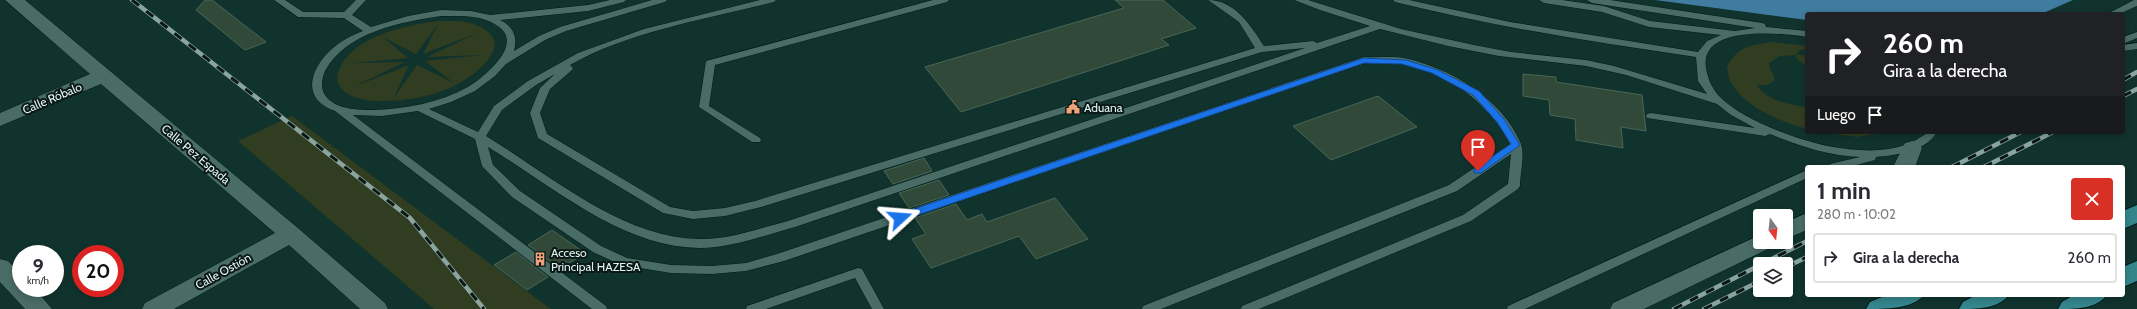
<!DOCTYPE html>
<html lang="es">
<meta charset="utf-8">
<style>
:root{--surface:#fff;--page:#f2f2f3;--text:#2b2b33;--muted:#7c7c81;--line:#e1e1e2}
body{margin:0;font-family:Cabin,sans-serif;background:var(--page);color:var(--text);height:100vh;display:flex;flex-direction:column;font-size:15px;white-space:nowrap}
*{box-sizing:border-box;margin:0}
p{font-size:13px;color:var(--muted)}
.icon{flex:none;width:22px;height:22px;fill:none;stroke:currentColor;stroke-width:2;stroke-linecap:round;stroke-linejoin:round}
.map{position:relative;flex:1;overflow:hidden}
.side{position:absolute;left:1805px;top:165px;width:320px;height:132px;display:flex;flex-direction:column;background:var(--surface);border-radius:4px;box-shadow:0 2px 6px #0003}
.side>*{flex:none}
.guide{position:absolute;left:1805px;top:12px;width:320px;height:122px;border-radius:4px;box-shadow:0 2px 6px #0003;background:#202124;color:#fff;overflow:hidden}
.needle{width:26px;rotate:165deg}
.tools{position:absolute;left:1753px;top:209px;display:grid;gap:8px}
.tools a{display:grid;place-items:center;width:40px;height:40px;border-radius:4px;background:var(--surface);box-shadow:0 2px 6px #0003;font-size:20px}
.speed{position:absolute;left:12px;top:245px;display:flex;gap:8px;font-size:20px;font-weight:700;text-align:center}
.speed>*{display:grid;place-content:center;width:52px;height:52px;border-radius:50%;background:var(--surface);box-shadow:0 2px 6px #0003;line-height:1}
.speed small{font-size:10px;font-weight:400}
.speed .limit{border:6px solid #d22;background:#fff;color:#111}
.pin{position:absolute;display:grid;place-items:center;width:34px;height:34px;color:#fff;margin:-41px -17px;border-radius:50% 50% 50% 0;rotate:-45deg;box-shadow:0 0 4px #0007}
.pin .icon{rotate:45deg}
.me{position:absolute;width:44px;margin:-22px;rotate:71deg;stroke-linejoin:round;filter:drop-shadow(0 0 3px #0008)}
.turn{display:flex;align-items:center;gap:14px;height:84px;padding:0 12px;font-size:18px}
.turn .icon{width:52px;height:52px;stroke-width:2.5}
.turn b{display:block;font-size:28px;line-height:34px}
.then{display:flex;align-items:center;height:38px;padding:0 12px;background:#0003;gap:8px;font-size:15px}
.round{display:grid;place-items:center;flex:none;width:42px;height:42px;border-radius:4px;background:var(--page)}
.headline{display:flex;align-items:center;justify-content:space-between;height:68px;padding:0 12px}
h1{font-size:24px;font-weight:700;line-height:30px}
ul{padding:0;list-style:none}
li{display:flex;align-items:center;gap:12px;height:50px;margin:0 8px 6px;padding:0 4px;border:2px solid var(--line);border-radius:4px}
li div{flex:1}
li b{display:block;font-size:15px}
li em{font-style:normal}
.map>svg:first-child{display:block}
.green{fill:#303d20;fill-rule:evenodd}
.water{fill:#407c9f}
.building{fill:#304939;stroke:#4c6655}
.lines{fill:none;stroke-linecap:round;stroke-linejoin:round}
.service-casing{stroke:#011a16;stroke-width:1}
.minor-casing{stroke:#011a16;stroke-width:1}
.primary-casing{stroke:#011a16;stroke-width:2}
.service{fill:#496c66;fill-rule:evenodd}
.minor{fill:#496c66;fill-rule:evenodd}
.primary{fill:#34858c;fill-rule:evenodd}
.rail-casing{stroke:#8aa4a0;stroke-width:4.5}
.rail{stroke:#0a1816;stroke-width:3;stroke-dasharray:9;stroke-linecap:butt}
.route{fill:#1a73e8;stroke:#114b97}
.labels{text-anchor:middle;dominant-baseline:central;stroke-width:4;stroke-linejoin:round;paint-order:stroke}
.street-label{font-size:12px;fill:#e2f5f1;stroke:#0a1816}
.poi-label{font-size:12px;fill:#e2f5f1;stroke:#0a1816;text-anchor:start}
</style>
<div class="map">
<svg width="2137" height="309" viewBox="0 0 2137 309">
<rect width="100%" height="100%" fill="#10332e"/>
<path class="green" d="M440,21C452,21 465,20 476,25C517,41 480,72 458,84C433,97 403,102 375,101C363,100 344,97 339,84C336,78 338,72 341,66C355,36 410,24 440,21ZM438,24L423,54L477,33L427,57L483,55L425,61L454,83L417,65L393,99L409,65L353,87L405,62L351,63L408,58L383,37L416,54Z
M1771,42L1807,46V49L1800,50L1795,55H1807V66L1799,61L1795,55L1780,56L1769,63C1769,70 1775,74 1774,81L1767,85H1757C1767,101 1790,105 1807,107V129C1781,122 1744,107 1731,82C1728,78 1728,71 1727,67C1738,46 1749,46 1771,42Z
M292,116L551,309H434L238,141Z
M1820,132H1886L1857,137Z"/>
<path class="water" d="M1655,0H2073L2041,14H1807V20Z"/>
<path class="building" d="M205,0H212L266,42L245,50L196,10Z
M1115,0H1163L1196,28L1161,39L1169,45L961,112L925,67L1124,8Z
M1523,74L1556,77V82L1642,95L1646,131L1621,127L1623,148L1576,140L1575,119L1550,115L1549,100L1523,96Z
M1378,96L1417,127L1331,160L1293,126Z
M924,158L932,171L893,184L884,171Z
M939,180L949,195L909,208L899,193Z
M1055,198L1088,239L1036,259L1019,236L931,268L912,239L926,234L915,218L956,204L967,220L982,214L987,222Z
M552,230L585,253L560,269L528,245Z
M516,252L548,277L527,290L494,265Z"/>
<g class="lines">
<g class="service-casing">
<path id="service" d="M274,0H285L303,12H344L356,0H366L352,15L371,27L408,16L441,10L471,11L490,15L588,5L610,0H626L624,2L588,11L500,20C513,26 518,37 514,51L539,36L560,27L652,0H667L665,2L566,31L545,40L506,64L495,76L475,91L451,102L429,109L478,132L494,106L528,81L578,53L644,29L760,0H776L774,2C710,18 627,32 570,65L573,68L572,70L550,89L540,113L547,134L670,207L693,211L725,208L755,201L1255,48L1239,22L1208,0C1235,0 1251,26 1264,46L1313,41L1317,43L1370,26L1320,10L1294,0H1308L1401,29L1474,45L1511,52L1586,60L1614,66L1707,94L1698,81L1696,57C1595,42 1494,27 1395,2L1393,0H1409L1510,22L1698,52L1707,41L1721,35L1649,27L1602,12L1544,3L1539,0H1562L1604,6L1650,21L1735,31L1755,28L1592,3L1587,0H1610L1762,23L1765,24L1766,27L1807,31V37C1782,33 1699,24 1706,68C1708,79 1711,86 1718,95C1741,120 1800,141 1833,147C1858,151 1884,153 1908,144C1921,139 1923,132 1937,132C1925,152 1897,155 1876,157L1875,160L1849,167H1828L1830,164L1860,157C1829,156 1798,146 1770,134L1765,136L1647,118L1646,116L1647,114L1651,113L1755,128L1731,115L1717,104L1626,75L1586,66L1499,56L1448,46L1380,29L795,227C765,235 732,248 700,248C622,248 551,185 488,147L493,165L520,191L601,246L627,258L671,265L712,266L746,263L777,254L1364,57C1377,58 1391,56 1404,58C1450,68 1502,98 1521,144C1525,155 1520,174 1520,186L1518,189L1471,221L1259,309H1241L1242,306L1463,215L1508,184L1511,154L1457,191L1161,309H1142L1143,306L1449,185L1510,144C1489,103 1448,72 1402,64C1390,62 1377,64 1365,63L784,261L746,271L712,274L671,273L621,265L593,252L512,197L482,166L475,139L469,136L418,111L382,116L353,115L606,306L607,309H592L335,111C299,98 311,67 333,48C342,40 353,35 363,31L344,18L298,17ZM441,16C460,16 483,14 499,27C524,45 483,78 468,87C439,103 405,109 372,110C357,110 334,109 325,95C320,88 322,78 325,71C346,32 401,22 441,16ZM1305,48L788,221C759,228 729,240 699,239C622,238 549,174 486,136L502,110L536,85L555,74L540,88L530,113L538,138L663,213L693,219L725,216L761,207L1262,52Z
M933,0H949L947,2L715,65L709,106L760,138L761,140L760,142H752L699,107L706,61Z
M2134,0H2137V6L2119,14H2107Z
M2137,32V38L2123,44V37Z
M2137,43V49L2123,51V45Z
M1807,170V178L1525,309H1507L1508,306Z
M858,268L862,269L884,309H872L855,278L766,309H746L747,306Z"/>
</g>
<g class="minor-casing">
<path id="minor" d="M5,0H25L299,229L385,303L388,309H360L289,245L174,309H142L145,303L275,233L101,84L0,126V113L90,74Z
M1912,141L1919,143L1922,148L1915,167H1893L1905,143Z
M1807,213V230L1786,239V222Z
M1760,235V242H1773L1770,248L1644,309H1610L1613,303Z
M0,259L8,261L21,274V288H34L52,309H25L0,282Z"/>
</g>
<g class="primary-casing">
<path id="primary" d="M2137,205V223L2123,229V211Z
M2137,261V281L2123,287V267Z
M1887,295H1924C1913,309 1885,309 1866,309L1870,302Z
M1976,295H2009C1998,309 1977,309 1959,309L1963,302Z
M2074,295H2107C2096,309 2076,309 2058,309L2062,302Z"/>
</g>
<use href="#service" class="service"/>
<use href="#minor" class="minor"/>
<use href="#primary" class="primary"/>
<g class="rail-casing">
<path id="rail" d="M132,0L410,218L484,309
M2123,80L2137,72
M2123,96L2137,89
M1952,167L2021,132
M1984,167L2053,132
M1762,264L1807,241
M1786,267L1807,257
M1674,309L1760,265
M1704,309L1760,281"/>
</g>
<use href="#rail" class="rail"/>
</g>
<path class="route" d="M1364,58L1406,60L1438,70L1479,91L1504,119L1520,145L1481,173H1474V169L1511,144L1497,122L1473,95L1432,73L1402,64L1364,63L903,220H896L895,218L896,215Z"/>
<defs>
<g id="civic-bare" transform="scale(1.08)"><path d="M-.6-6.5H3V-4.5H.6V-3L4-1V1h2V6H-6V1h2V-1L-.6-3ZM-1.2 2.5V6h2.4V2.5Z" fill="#f0a279" stroke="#0a1816" stroke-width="2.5" paint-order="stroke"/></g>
<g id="building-bare" transform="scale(1.08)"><path d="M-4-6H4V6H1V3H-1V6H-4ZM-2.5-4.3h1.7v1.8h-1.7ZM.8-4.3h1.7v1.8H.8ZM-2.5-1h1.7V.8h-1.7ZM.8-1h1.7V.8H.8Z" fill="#f0a279" stroke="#0a1816" stroke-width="2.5" paint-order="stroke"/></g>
</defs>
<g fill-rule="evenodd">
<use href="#civic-bare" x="1073" y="107"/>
<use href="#building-bare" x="540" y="259"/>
</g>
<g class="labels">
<g class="street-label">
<text transform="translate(52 98) rotate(-23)">Calle Róbalo</text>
<text transform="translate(196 154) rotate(40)">Calle Pez Espada</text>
<text transform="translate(223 271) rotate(-29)">Calle Ostión</text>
</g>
<g class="poi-label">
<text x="1084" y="107">Aduana</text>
<text x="551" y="252">Acceso<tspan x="551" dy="14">Principal HAZESA</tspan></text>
</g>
</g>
</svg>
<div class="tools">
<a><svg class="needle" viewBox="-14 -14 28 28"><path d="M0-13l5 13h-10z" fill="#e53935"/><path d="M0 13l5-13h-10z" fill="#7c7c81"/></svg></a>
<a><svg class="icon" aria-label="layers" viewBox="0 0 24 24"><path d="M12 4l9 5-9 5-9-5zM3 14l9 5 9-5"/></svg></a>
</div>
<div class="speed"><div>9<small>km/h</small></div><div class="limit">20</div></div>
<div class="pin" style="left:1478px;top:171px;background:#d93025"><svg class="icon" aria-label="arrive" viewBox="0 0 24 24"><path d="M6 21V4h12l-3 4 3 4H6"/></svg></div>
<svg class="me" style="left:900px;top:218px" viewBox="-20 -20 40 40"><path d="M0-17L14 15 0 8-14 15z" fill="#1a73e8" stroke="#fff" stroke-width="4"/></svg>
<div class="guide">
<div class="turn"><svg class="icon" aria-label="right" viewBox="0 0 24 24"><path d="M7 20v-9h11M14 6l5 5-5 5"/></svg><div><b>260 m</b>Gira a la derecha</div></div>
<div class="then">Luego<svg class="icon" aria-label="arrive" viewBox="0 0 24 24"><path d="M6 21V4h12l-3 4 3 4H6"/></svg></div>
</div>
<section class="side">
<div class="headline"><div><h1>1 min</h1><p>280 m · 10:02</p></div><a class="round" style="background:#d93025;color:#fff"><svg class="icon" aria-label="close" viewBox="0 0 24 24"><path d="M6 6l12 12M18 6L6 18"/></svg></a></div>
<ul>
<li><svg class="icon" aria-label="right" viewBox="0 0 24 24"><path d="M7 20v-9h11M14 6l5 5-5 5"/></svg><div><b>Gira a la derecha</b></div><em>260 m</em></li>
</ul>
</section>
</div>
